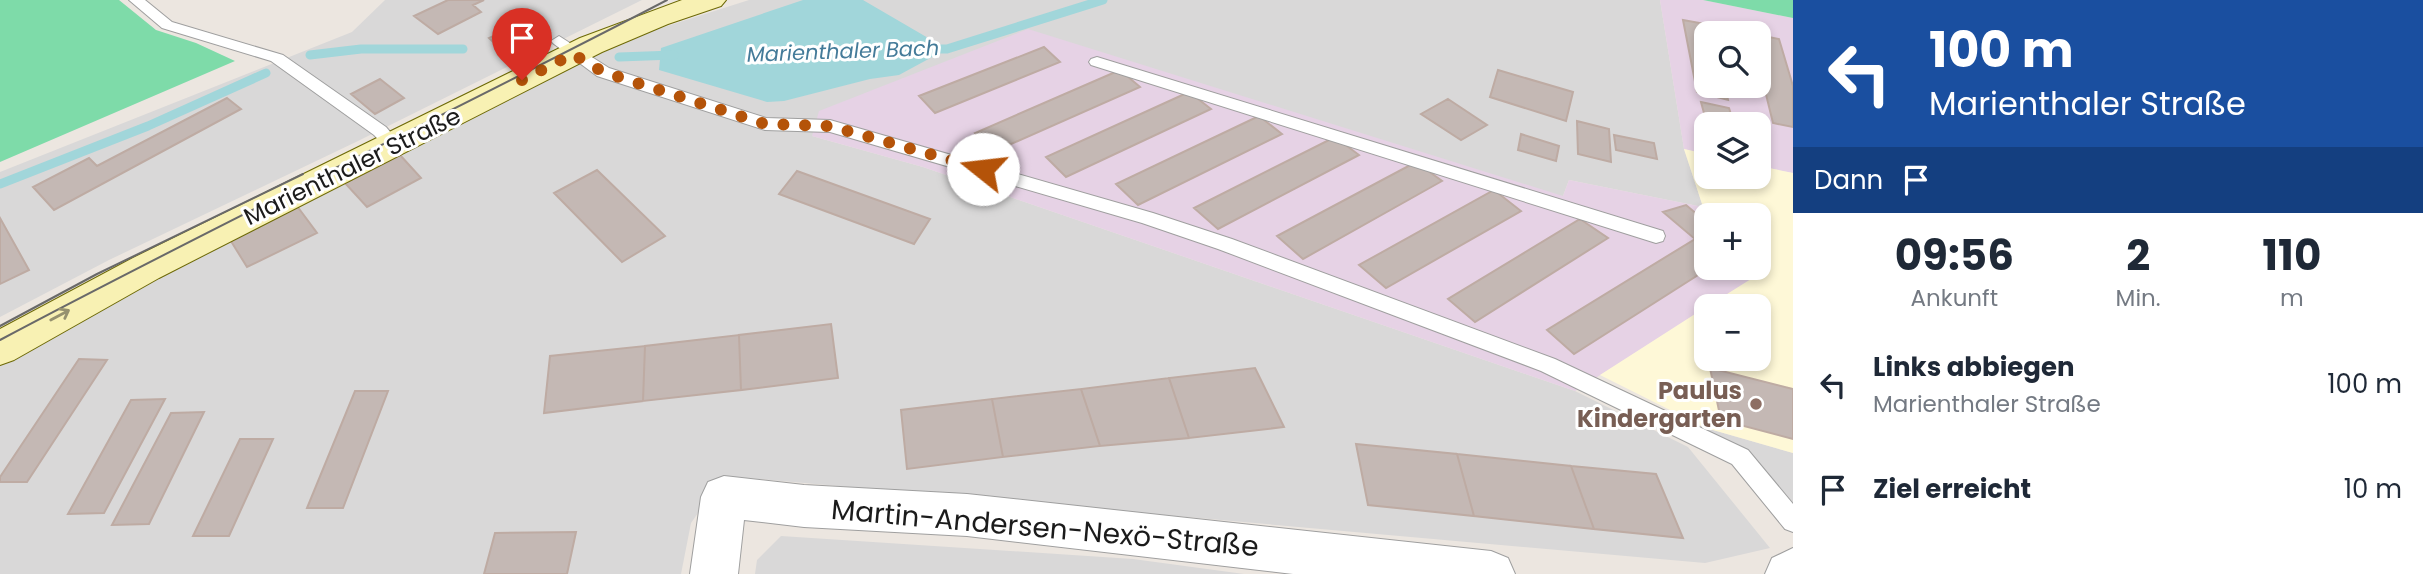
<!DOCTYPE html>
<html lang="de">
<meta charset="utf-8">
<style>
:root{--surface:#fff;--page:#f2f2f3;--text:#1f2937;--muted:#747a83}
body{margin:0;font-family:Poppins,sans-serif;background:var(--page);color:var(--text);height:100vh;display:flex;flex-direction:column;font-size:26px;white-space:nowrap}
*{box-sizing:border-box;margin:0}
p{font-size:23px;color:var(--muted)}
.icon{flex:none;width:38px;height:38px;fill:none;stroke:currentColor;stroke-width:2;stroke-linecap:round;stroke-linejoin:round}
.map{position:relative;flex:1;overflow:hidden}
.panel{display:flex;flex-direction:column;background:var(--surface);width:630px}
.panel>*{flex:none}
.banner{background:#1a4fa0;color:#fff;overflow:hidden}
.controls{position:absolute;left:1694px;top:21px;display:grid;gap:14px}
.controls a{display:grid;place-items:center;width:77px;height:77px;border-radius:14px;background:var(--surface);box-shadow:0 4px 10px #0003;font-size:35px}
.pin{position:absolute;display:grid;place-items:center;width:60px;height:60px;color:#fff;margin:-72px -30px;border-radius:50% 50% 50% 0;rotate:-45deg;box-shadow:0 0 7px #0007}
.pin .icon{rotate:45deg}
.me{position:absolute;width:77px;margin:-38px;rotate:286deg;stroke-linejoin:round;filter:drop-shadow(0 0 5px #0008)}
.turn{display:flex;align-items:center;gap:24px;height:147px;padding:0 21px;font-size:32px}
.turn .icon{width:91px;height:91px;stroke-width:2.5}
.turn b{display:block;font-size:49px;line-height:60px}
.then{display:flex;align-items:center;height:66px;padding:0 21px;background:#0003;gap:14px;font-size:26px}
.eta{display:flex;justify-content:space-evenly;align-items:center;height:119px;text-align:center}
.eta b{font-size:42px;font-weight:700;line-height:49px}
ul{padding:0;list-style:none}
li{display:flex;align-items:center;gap:21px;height:105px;padding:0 21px}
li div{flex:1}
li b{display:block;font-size:26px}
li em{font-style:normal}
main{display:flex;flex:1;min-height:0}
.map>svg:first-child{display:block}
.residential{fill:#d9d8d8}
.industrial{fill:#e6d2e5;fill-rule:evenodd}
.education{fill:#fef8d7}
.pitch{fill:#7edba9}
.water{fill:#a1d6da}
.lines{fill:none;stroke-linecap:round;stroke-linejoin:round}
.stream{stroke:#a1d6da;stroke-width:9}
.building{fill:#c4b8b4;stroke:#beaba3;stroke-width:2}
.lane-casing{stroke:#9f9f9f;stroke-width:2}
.street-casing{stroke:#9f9f9f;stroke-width:2}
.secondary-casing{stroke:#6d6906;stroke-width:2}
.lane{fill:#fff;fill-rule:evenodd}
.street{fill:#fff;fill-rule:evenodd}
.secondary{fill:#f8f1b3;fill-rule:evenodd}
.tram{stroke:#696969;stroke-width:2}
.oneway{stroke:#95916f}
.route{stroke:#b45309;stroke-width:12;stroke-dasharray:0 21.6}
.education-dot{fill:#8d6e63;stroke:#fff;stroke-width:2.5}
.labels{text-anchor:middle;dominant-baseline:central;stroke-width:6;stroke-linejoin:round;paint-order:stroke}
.far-water-label{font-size:21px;font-style:italic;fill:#447b99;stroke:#fff}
.street-label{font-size:24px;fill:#1b1b1b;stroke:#fff}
.education-label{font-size:24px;font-weight:bold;fill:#785e54;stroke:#fff;text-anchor:end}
.near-street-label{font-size:28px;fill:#1b1b1b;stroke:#fff}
</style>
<main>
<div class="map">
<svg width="1793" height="574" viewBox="0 0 1793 574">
<rect width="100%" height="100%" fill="#ece6e0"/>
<path class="residential" d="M385,0H642L358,141L109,260L0,317V172L352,32Z
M749,0H1660L1684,149L1703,207L1569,180L1563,196L812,136L923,167L1575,391L1688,447L1770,548L1705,563L724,476L691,523L681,574H0V359L617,42Z
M1706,428L1793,453V529Z
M781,536L1133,559L1244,574H755L757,560Z"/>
<path class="industrial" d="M1660,0H1703L1793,18V173L1759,166V124H1706V154L1684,149ZM1706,33H1759V86H1706Z
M1028,29L1563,196L1569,180L1703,207L1712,215H1706V268H1759V260L1767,269L1575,391L923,167L812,136L819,111Z"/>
<path class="education" d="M1684,149L1706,154V177H1759V166L1793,173V453L1706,428L1600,375L1706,307V359H1759V306H1708L1767,269L1759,260V215H1712L1703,207Z"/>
<path class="pitch" d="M0,0H119L156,30L196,43L235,61L0,162Z
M1703,0H1793V18Z"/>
<path class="water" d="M803,0H863L947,49L899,75L870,79L784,101L767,102L659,70L661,48Z"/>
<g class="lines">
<path class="stream" d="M935,49H947L1103,0
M310,55L361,49H463
M619,57L674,55
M0,184L148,126L266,73"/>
</g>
<path class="building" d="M448,0H484L473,5L481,12L438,34L414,16Z
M527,11L550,30L504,52L489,38L516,26L508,20Z
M1683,20L1711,25L1713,33H1706V86H1725L1728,100L1697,92Z
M1759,35L1779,39L1793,86V127L1773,123L1759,66Z
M1044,47L1060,62L935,113L919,96Z
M1120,70L1140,87L993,152L975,133Z
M1498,70L1573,92L1566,121L1490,97Z
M380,79L404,98L375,114L351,94Z
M1189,92L1211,109L1066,177L1046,157Z
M227,98L241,109L54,210L33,187L89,158L97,166Z
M1448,99L1487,125L1461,140L1421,114Z
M1701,102L1729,108L1734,124H1707Z
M1259,116L1282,134L1138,205L1116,184Z
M1577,121L1609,129L1611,162L1578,154Z
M1521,134L1559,146L1556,161L1518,150Z
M1614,135L1654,143L1657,159L1616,150Z
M1335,137L1359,155L1218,229L1194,208Z
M400,155L421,178L367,207L345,183Z
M1416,162L1442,181L1303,259L1277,236Z
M597,170L665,236L622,262L554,193Z
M797,171L930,219L914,244L779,194Z
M1494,190L1521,211L1386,288L1359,265Z
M1686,205L1706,222V268H1709L1574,354L1547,330L1695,239L1663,212Z
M297,206L317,233L247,267L229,238Z
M0,218L29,270L0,284Z
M1580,219L1608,238L1475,322L1448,299Z
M831,324L838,378L741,390L739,335Z
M739,335L741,390L643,401L645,346Z
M645,346L643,401L544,413L550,356Z
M79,359L107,360L27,482H0V477Z
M1255,368L1284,427L1189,438L1169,378Z
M1710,368L1793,389V439L1721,420Z
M1169,378L1189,438L1100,446L1081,389Z
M1081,389L1100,446L1003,457L992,399Z
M355,391H388L343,508H307Z
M165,399L104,513L68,514L131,400Z
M992,399L1003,457L907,469L901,410Z
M204,412L149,524L112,525L171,413Z
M240,439H273L229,536H193Z
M1356,444L1457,454L1474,516L1368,505Z
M1457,454L1571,466L1594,529L1474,516Z
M1571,466L1656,474L1683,538L1594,529Z
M576,532L567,574H484L495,533Z"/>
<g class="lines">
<g class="lane-casing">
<path id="lane" d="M129,0H145L172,22L283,55L386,127L402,146L394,152L388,150L374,135L271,61L162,28Z
M559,36L609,68L766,118L830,120L1153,213L1232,239L1555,359L1748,450L1793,504V532L1785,529L1732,464L1541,371L1218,249L1142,223L830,132L765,130L597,76L554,44L551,41Z
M1097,57L1663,231L1665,236L1663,241L1656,243L1091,65L1089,62L1091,59Z"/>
</g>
<g class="street-casing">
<path id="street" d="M724,476L804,485L967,494L1491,551L1508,558L1515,574H1293L967,536L804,527L744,520L738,574H690L701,497L708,482Z
M1793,548V574H1765L1772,558Z"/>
</g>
<g class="secondary-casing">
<path id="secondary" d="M682,0H726L721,6L668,24L602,52L159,278L14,360L0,365V329L133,258L580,38Z"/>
</g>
<use href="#lane" class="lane"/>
<use href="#street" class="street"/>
<use href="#secondary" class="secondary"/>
<path class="tram" d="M0,326L97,274L303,174
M0,340C220,223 446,115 667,0"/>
</g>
<defs><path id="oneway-shaft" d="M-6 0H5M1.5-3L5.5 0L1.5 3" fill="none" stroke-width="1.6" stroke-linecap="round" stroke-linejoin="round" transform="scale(1.75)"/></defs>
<use class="oneway" href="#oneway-shaft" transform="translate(60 315) rotate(-28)"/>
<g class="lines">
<path class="route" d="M522,80L573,54L603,72L765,124L830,126L983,169"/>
</g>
<circle class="education-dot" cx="1756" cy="404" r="7"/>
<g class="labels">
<g class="far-water-label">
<text transform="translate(843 51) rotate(-2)">Marienthaler Bach</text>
</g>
<g class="street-label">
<text transform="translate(352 166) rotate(-26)">Marienthaler Straße</text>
</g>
<g class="education-label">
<text x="1742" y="390">Paulus<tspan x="1742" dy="28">Kindergarten</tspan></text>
</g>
<g class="near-street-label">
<text transform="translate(1045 528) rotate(5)">Martin-Andersen-Nexö-Straße</text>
</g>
</g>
</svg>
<div class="controls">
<a><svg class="icon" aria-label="search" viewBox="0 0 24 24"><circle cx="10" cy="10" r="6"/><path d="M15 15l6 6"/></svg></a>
<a><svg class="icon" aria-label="layers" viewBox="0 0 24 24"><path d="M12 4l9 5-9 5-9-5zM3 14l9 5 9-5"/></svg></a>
<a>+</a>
<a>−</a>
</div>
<div class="pin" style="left:522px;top:80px;background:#d93025"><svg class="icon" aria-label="arrive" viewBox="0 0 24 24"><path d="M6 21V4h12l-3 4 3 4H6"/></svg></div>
<svg class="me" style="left:983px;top:169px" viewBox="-20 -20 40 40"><circle r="19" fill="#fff"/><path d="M0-13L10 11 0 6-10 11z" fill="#b45309"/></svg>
</div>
<section class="panel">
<div class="banner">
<div class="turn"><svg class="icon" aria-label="left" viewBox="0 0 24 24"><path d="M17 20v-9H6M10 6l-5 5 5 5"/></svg><div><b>100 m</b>Marienthaler Straße</div></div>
<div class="then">Dann<svg class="icon" aria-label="arrive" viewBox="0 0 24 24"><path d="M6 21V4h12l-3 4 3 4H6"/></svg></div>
</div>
<div class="eta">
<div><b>09:56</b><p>Ankunft</p></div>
<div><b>2</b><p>Min.</p></div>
<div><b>110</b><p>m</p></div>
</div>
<ul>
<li><svg class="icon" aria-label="left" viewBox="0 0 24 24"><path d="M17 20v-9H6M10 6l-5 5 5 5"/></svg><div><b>Links abbiegen</b><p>Marienthaler Straße</p></div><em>100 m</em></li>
<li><svg class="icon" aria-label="arrive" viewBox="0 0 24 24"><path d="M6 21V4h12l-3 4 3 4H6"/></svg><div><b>Ziel erreicht</b></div><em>10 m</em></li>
</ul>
</section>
</main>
